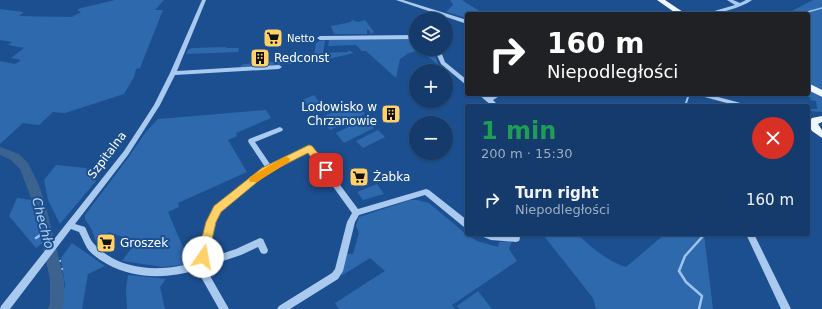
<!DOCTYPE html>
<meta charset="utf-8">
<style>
:root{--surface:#143b6b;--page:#214673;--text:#f1f3f6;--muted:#9dadc1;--line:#33557e}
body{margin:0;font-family:"DejaVu Sans",sans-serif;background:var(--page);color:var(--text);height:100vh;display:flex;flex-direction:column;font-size:15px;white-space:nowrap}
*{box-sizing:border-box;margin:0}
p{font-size:13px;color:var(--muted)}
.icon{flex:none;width:22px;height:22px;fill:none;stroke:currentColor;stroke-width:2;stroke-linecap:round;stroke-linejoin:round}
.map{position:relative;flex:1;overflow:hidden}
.side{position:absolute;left:465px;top:104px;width:345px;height:132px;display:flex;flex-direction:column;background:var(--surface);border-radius:4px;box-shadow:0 1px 3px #0004,0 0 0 1px var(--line)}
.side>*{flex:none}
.top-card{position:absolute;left:465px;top:12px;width:345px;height:84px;border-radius:4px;box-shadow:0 1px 3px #0004,0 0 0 1px var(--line);background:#202124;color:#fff;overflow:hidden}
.tools{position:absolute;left:409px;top:12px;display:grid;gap:8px}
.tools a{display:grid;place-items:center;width:44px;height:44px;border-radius:50%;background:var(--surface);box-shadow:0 1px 3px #0004,0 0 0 1px var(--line);font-size:20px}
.pin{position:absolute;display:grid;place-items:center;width:34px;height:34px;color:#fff;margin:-17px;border-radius:8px;box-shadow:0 2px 6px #0006}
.me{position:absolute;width:44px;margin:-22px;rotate:12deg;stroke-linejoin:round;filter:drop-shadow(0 0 3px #0008)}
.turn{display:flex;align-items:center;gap:14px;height:84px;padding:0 16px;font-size:18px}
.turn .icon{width:52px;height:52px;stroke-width:2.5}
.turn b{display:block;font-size:28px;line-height:34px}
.round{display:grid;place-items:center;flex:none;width:42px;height:42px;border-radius:21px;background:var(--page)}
.overview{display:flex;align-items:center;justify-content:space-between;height:68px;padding:0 16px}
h1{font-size:24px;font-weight:800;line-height:30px;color:#1e9e55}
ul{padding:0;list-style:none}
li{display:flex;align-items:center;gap:12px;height:56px;padding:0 16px}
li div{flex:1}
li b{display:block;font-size:15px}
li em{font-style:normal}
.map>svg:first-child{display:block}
.green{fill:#2e69ad}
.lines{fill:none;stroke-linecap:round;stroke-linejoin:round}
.stream-far2{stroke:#9cc4f0;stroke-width:1.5}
.stream-far1{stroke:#9cc4f0;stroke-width:2}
.stream{stroke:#9cc4f0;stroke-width:2.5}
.river{fill:#3c6290;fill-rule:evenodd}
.minor{fill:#a9c9ee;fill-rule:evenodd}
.major{fill:#f0f6ff;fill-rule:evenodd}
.route{fill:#ffd166;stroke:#a68842}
.slow{fill:#f59e0b}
.labels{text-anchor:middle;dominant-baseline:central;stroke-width:4;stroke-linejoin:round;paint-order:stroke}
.far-poi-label{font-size:10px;fill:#fff;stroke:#1b4f8f;text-anchor:start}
.poi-label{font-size:12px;fill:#fff;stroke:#1b4f8f;text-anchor:start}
.street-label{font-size:12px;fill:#fff;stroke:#1b4f8f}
.water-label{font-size:13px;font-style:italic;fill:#b5d3f5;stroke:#1b4f8f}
</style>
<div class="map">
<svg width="822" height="309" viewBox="0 0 822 309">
<rect width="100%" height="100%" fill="#1b4f8f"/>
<path class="green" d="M115,0H164L155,10H163L140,68L136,69L134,77L124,94L65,113L53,112L39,125L23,123L0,144V61L15,64L21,60L11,58L24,48L8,45L12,42L0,40V9L24,12L19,16L72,17L81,12L77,10L81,8Z
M450,0H462L484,14H467V18L446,12L453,5Z
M813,0H822V92L808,84V14H786Z
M352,20L358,22L365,20L374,32L371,34L369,30H367V34H334L331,26L351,22Z
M353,39H416V49H433L438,64H437L420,50L409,53L400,59L396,78L366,51H362L356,45L328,46L329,40Z
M325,40L323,53L348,52V50L354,53L315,62L242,67L240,66L244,64L308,59L314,55L316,43L320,41Z
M227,47L226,48H239L238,52L186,54L188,50L192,48Z
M808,89L822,98V112L808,111V109H817L816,101L810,100L811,98L802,94H808Z
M314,95L324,108L313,113L303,100Z
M354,102L365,114L330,130L320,118Z
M266,110L271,118L236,133L237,136L228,140L247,172L178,203L179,207L168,212L190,264L163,267L122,261L136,242L109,232L97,244L92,230L85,219V215L128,158L145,133L158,119Z
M365,119L374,128L344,143L336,133Z
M378,130L385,137L363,148L356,141Z
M56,165L86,168L96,181L60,224L48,200L44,180Z
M377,184L384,194L363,200L357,192Z
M17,198L32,200L43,243L36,248L9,216Z
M410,200H417L429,203L467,235L477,241L498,247L499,242L512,241L509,249L517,261L452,305L455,309H339L335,303L385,271L370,258L341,276L346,254H353L359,233L356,226L359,217Z
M547,234H577C594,249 605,260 626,267L665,234H704L713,309H596L593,298L544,236Z
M72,243L105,266L88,274L82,309H60L65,285L61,258Z
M128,275L166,279L160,287L165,309H127L126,289Z
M478,291L492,309H459L457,306Z"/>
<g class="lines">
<path class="stream-far2" d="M800,14L822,8"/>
<path class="stream-far1" d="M685,106L689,94"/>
<path class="stream" d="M36,238L45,232
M54,264L60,261
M56,272L62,269
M699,309L702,296L686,282L679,271L685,256L703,236V234"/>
<path class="river" d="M0,147L19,154L28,163L38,183L45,203L64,279V302L62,309H48L50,302V279L33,203L20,169L11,160L0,155Z"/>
<path class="minor" d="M202,0H206L177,71L279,65L282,67L279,69L175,75L160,105L128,155L75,224L85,227C88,233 90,240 95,245C121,272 163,272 196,262L199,257L207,222L215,207L265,167L249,143L248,141L249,139L280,127L283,129L282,131L255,142L270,164L307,146H311L358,209L426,189L429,190L467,220V228L464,227L425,195L359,215L355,222L343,271L338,279L290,309H277L279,306L332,273L335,269L347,222L352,213L308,152L272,170L221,211L215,222L206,259L236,249L260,238L263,239L268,250L267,253L264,254L261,253L258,247L241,255L205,267L229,309H219L197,270C167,279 134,279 107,264C100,260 92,255 87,248C84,243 82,237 79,232L71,229L10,309H0L1,306L124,151L145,119L154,105L170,73Z
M396,0H403L467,20V24Z
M727,0H733L740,3L746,0H752C741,8 718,14 704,14L735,5Z
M416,35V39L320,40L317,38L320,36Z
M434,49H440L445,62L467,80V85L465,84L441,64Z
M478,94H485L489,97L495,94H503L493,100L499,106H492Z
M696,94H707L748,105L749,106H738L697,95Z
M480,234H516L519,235L520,238L519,241L516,242L491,240L481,236Z
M746,234H754L791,309H781Z"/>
<path class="major" d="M657,0H665L686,14H677Z
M808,83L822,90V97L808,90Z
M822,116V122L818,124L822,130V138L812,131L808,124L812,118Z"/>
</g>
<path class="route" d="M309,145L312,146L329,167L330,170L329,172H322L308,153L268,173L221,212L216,222L207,261L203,262L199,261L197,257L206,222L214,206L262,168Z"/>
<path class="slow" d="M286,156L290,159L289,162L257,182H250L249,179L250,177Z"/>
<defs>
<g id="supermarket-square" transform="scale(1)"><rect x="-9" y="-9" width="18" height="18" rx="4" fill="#ffd166" stroke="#1b4f8f"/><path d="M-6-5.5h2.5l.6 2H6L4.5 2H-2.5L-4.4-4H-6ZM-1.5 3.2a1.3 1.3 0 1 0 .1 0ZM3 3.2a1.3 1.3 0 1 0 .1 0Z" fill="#111"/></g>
<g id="building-square" transform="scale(1)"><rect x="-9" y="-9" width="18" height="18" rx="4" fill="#ffd166" stroke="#1b4f8f"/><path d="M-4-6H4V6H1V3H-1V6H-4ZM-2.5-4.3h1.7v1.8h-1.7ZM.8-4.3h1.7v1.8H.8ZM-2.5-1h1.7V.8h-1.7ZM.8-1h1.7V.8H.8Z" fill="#111"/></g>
</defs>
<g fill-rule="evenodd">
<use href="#supermarket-square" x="273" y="38"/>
<use href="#building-square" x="260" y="58"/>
<use href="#building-square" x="391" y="114"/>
<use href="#supermarket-square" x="359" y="177"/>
<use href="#supermarket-square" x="106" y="243"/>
</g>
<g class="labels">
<g class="far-poi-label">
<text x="287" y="38">Netto</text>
</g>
<g class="poi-label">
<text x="274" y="58">Redconst</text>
<text x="377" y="107" text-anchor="end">Lodowisko w<tspan x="377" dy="14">Chrzanowie</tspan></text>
<text x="373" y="177">Żabka</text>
<text x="120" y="243">Groszek</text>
</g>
<g class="street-label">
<text transform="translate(107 155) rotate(-53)">Szpitalna</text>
</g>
<g class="water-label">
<text transform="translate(43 223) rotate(75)">Chechło</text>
</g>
</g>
</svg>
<div class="tools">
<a><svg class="icon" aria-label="layers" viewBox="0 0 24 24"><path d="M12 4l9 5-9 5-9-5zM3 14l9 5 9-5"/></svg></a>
<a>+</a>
<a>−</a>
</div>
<div class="pin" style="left:326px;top:170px;background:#d93025"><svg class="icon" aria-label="arrive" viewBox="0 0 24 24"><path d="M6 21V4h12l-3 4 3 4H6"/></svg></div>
<svg class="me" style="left:203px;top:257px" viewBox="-20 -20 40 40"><circle r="19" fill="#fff"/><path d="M0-13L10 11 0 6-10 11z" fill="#ffd166"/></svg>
<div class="top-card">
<div class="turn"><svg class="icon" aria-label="right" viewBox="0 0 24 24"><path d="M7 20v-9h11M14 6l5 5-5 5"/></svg><div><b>160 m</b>Niepodległości</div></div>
</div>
<section class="side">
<div class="overview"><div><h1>1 min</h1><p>200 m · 15:30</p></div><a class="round" style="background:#d93025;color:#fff"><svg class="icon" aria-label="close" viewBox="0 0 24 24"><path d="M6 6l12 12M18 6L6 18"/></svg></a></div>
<ul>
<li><svg class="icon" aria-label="right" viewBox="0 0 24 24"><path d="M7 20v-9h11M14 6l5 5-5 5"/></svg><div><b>Turn right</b><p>Niepodległości</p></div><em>160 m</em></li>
</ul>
</section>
</div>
